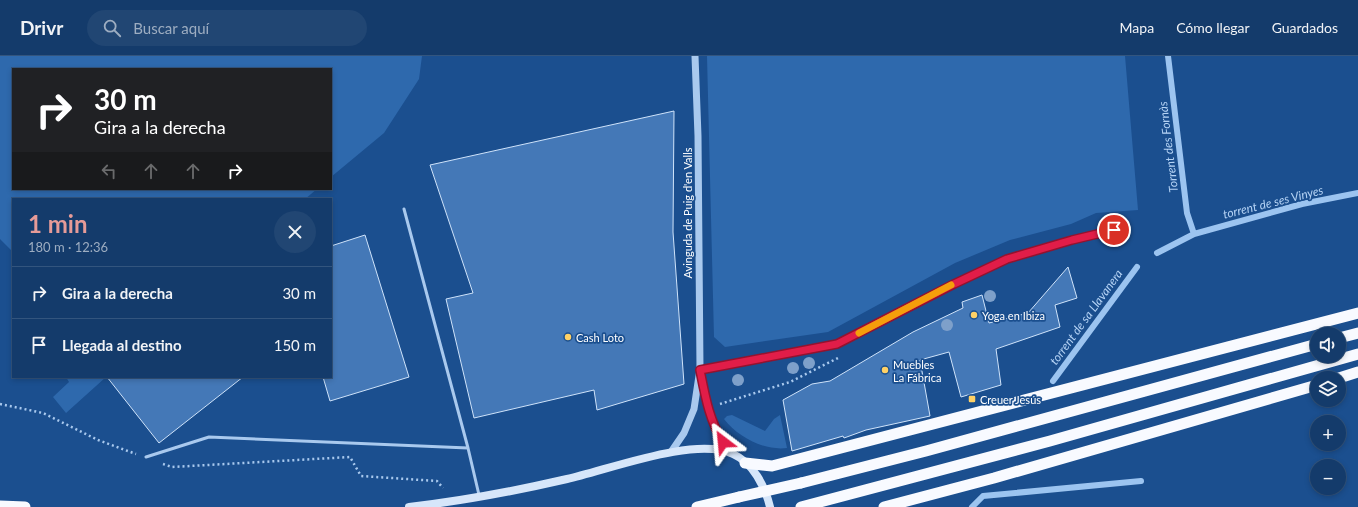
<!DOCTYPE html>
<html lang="es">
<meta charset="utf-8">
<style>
:root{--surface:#143b6b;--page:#214673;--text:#f1f3f6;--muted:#9dadc1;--line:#33557e;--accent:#e69b98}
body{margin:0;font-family:Lato,sans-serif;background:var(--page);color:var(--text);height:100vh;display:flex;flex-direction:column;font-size:15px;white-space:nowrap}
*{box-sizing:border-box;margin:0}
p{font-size:13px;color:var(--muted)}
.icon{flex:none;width:22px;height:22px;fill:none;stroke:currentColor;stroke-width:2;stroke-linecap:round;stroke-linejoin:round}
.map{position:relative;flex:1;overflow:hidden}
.drawer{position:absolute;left:12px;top:142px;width:320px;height:180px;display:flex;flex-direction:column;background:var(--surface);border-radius:0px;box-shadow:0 2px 6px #0003,0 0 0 1px var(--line)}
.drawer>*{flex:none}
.guide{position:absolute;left:12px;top:12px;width:320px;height:122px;border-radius:0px;box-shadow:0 2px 6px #0003,0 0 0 1px var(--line);background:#202124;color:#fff;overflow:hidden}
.fabs{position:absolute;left:1310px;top:271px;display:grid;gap:8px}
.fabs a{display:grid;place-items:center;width:36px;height:36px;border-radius:50%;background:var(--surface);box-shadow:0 2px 6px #0003,0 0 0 1px var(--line);font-size:20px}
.pin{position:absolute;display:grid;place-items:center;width:34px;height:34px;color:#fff;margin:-17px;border:2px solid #fff;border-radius:50%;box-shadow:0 1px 4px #0007}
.me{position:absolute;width:44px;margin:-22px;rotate:331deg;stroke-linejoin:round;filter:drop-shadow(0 0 3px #0008)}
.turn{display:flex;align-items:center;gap:14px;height:84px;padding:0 16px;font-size:18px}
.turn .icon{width:52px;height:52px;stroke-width:2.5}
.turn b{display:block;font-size:28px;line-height:34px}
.lanes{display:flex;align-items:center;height:38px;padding:0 16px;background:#0003;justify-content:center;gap:20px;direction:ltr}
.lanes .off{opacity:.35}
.round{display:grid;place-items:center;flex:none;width:42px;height:42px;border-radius:21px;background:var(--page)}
.headline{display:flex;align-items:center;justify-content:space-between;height:68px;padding:0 16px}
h1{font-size:24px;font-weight:700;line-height:30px;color:var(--accent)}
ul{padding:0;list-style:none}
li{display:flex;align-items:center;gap:12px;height:52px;padding:0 16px;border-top:1px solid var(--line)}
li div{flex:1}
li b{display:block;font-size:15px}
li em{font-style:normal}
header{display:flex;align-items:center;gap:24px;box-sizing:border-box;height:56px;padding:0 20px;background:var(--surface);border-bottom:1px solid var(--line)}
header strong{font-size:19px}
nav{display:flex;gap:22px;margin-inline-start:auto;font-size:14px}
.search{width:280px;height:36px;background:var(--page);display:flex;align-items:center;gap:10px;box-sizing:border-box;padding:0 14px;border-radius:22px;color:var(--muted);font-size:15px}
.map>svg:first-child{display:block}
.green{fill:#2e69ad}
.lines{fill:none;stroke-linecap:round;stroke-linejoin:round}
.stream{stroke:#9cc4f0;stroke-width:6}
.building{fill:#4478b7;stroke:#cfe3fa}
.path{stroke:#a9c9ee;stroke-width:2.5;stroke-dasharray:2 3;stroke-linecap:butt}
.service{stroke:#a9c9ee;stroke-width:3}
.minor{stroke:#a9c9ee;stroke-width:4}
.tertiary{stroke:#a9c9ee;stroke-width:7}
.secondary{stroke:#d6e6fa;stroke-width:8}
.trunk{stroke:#f8faff;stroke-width:11}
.trunk-bridge{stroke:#f8faff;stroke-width:11}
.tree{fill:#7ea0ca}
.route-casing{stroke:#92132f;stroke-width:10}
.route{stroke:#e11d48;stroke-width:7}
.slow{stroke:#f59e0b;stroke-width:7}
.poi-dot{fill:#ffd166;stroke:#1b4f8f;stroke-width:1.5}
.labels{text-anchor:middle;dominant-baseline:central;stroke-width:3.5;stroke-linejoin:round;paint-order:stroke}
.street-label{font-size:11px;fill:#fff;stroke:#1b4f8f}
.poi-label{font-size:11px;fill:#fff;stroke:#1b4f8f;text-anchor:start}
.water-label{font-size:12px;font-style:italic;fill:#b5d3f5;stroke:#1b4f8f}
</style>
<header>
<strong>Drivr</strong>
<div class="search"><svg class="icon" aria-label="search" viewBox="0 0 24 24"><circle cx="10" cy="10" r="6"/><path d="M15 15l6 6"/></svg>Buscar aquí</div>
<nav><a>Mapa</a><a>Cómo llegar</a><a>Guardados</a></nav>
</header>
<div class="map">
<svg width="1358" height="451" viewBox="0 0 1358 451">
<rect width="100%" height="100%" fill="#1b4f8f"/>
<path class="green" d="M0,0H422L419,23L384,77L331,121V13H13V133H317L305,143H13V196L0,183Z
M707,0H1125L1138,154L1096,157L1071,168L1010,184L955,207L828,276L725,291L714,281Z
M66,321H106L66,357L53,341L69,326Z
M732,359L765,375L774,363L780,359L787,392C764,395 738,381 724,363L727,360Z"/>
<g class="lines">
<path class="stream" d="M1168,0L1187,157L1194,178
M1157,197L1194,178L1302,148L1358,137
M1053,325L1137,211
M972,451L983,440L1141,425"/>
</g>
<path class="building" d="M674,55L673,176L684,328L597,354L594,334L474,362L446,243L473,237L430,109Z
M365,179L409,321L330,345L323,321H331V190Z
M1068,211L1077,242L1055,249L1060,271L996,293L1001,329L961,341L949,296L920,304L930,360L866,374L844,382L843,380L792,395L783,344L812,328L830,325L913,276L963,252L962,246L982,239L989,267L1028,257Z
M107,321H243L159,387Z"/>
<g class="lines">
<path class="path" d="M0,348L43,357L98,384L136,398
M720,348L790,326L840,301
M163,408L172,411L350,401L361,420L437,425L443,432"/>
<path class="service" d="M404,153L468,392L479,439
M146,401L209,381L468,392"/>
<path class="minor" d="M700,313L837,288L954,228L1007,203L1072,184L1114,174"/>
<path class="tertiary" d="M700,318L708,351L715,374L733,398
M671,396L684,377L694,353L700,313L698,80L695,0"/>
<path class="secondary" d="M409,451C462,445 515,435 567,423C608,414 695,380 733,398C753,407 765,430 770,451"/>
<path class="trunk" d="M1339,282L1358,277
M1339,322L1358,316
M745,407L772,410L1358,257
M801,427L926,395L1317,288
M0,450L25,451
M697,451L739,441
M801,451L1050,385L1358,298
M884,451L994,422L1317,329"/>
<path class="trunk-bridge" d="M739,441L801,427"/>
</g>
<g class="tree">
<circle cx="990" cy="240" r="6"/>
<circle cx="947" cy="269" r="6"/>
<circle cx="809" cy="307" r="6"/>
<circle cx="793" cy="312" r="6"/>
<circle cx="738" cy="324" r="6"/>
</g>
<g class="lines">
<g class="route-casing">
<path id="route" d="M723,386C709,364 705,339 700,314L837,288L954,228L1007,203L1072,184L1114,174"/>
</g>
<use href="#route" class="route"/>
<path class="slow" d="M859,277L951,229"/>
</g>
<g class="poi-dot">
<circle cx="974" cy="259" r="4"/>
<circle cx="568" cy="281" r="4"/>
<circle cx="885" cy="314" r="4"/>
<rect x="968" y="339" width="8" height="8" rx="2"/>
</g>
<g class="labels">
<g class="street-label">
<text transform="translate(687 157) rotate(-90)">Avinguda de Puig d'en Valls</text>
</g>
<g class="poi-label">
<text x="982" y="259">Yoga en Ibiza</text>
<text x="576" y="281">Cash Loto</text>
<text x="893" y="308">Muebles<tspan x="893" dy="13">La Fábrica</tspan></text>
<text x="980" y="343">Creuer Jesús</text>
</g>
<g class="water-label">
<text transform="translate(1168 91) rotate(-97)">Torrent des Fornàs</text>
<text transform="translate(1273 146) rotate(-14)">torrent de ses Vinyes</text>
<text transform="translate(1086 261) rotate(-54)">torrent de sa Llavanera</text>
</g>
</g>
</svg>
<div class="fabs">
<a><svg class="icon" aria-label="sound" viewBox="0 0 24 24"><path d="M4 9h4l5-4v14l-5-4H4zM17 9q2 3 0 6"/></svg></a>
<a><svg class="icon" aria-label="layers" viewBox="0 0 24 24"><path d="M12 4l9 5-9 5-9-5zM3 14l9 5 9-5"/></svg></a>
<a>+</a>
<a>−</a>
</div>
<div class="pin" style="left:1114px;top:174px;background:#d93025"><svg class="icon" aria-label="arrive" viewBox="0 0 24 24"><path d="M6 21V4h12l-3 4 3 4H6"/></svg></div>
<svg class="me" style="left:723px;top:386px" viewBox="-20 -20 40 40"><path d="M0-17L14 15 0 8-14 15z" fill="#e11d48" stroke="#fff" stroke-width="4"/></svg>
<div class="guide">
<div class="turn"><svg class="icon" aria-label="right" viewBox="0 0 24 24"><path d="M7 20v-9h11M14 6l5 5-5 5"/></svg><div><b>30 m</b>Gira a la derecha</div></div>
<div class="lanes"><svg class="icon off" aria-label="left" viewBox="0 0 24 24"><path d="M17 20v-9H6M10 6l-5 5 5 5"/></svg><svg class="icon off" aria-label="ahead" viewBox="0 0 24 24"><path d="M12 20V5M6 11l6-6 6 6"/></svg><svg class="icon off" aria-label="ahead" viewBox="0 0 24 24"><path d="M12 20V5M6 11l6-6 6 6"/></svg><svg class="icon" aria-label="right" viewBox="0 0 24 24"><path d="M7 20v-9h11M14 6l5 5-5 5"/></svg></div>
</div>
<section class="drawer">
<div class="headline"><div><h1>1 min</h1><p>180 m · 12:36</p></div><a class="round"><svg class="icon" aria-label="close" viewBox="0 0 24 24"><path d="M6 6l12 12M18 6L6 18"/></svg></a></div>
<ul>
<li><svg class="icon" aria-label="right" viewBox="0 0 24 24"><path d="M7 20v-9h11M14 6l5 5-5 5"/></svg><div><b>Gira a la derecha</b></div><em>30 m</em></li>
<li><svg class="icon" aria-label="arrive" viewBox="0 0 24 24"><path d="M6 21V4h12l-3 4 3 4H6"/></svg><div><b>Llegada al destino</b></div><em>150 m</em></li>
</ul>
</section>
</div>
